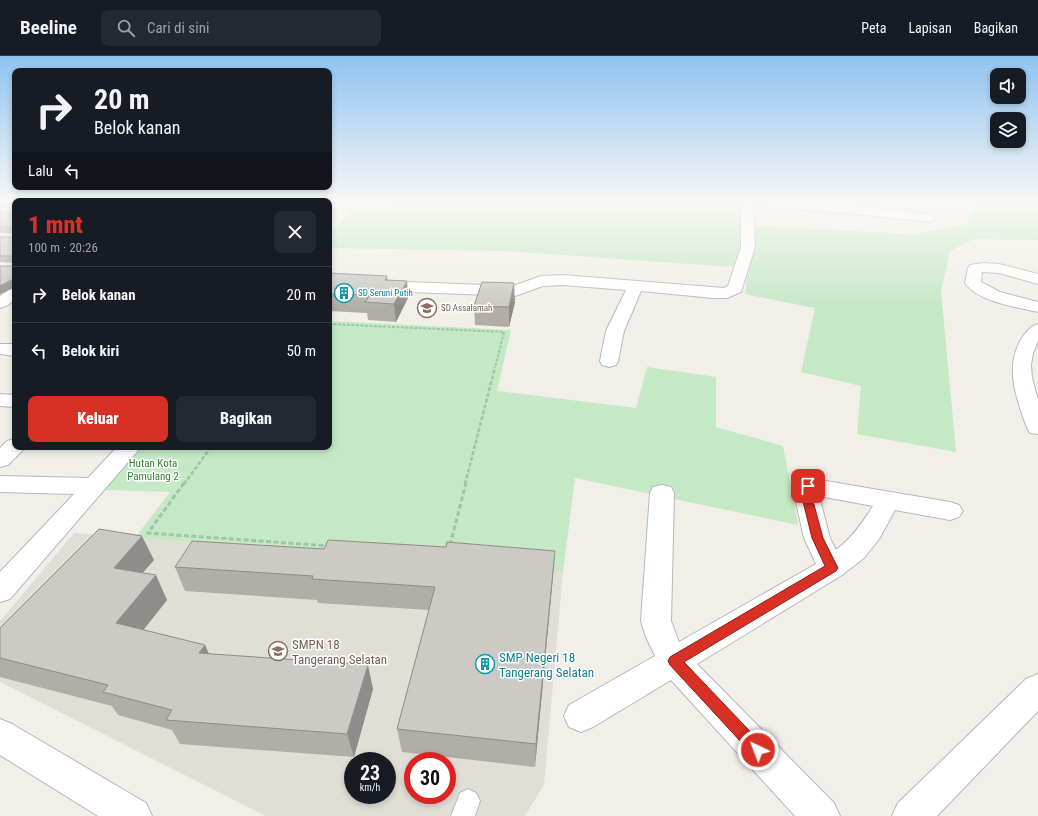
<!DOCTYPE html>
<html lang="id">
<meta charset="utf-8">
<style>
:root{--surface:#171b24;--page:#242831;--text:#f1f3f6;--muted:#9ea1a6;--line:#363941;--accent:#d93025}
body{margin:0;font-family:"Roboto Condensed",sans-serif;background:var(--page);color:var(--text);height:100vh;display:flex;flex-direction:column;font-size:15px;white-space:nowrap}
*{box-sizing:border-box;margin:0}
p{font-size:13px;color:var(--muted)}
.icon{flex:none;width:22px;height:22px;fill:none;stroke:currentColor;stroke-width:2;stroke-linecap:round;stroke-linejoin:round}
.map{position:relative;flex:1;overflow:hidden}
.details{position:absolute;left:12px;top:142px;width:320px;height:252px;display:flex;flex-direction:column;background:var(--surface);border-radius:8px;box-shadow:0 2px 6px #0003}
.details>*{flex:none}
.top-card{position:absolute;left:12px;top:12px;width:320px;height:122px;border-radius:8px;box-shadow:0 2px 6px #0003;background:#171b24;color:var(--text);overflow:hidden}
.buttons{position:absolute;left:990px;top:12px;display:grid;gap:8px}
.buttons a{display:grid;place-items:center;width:36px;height:36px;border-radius:8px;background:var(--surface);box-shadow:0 2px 6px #0003;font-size:20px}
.speed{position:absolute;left:344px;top:696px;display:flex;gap:8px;font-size:20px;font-weight:700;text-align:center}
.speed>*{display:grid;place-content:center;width:52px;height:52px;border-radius:50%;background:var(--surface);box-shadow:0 2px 6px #0003;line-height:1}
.speed small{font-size:10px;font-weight:400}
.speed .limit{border:6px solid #d22;background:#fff;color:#111}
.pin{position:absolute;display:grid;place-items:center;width:34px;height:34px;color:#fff;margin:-17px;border-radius:8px;box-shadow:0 2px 6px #0006}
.me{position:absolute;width:44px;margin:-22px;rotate:317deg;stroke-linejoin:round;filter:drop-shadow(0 0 3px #0008)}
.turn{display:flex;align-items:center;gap:14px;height:84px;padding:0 16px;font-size:18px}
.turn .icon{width:52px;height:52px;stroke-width:2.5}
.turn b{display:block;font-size:28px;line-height:34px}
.then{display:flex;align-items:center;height:38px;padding:0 16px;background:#0003;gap:8px;font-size:15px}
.round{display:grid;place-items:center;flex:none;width:42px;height:42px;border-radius:8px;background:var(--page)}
.headline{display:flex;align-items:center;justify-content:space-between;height:68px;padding:0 16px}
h1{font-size:24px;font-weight:800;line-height:30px;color:var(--accent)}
.button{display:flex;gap:8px;margin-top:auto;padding:8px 16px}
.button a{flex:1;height:46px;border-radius:8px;background:var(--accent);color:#fff;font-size:16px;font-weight:800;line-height:46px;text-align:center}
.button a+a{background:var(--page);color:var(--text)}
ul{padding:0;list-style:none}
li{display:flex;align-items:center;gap:12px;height:56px;padding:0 16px;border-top:1px solid var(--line)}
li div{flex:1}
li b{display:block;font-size:15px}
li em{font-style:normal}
header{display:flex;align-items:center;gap:24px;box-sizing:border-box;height:56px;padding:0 20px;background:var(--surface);border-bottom:1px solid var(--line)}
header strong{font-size:19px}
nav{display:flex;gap:22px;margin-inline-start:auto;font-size:14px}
.search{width:280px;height:36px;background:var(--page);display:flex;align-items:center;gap:10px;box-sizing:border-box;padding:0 14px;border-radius:8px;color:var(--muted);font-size:15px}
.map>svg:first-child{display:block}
.education{fill:#e1ded6;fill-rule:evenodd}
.green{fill:#c5e8c5}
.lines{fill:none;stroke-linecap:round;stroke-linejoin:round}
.lane-casing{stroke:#b5b8bc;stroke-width:2}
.street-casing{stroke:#b5b8bc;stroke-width:2}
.path-far2{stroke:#9cc7a9;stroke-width:2;stroke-dasharray:3 1.5;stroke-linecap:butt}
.path-far1{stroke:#9cc7a9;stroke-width:2.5;stroke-dasharray:4 2;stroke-linecap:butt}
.path{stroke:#9cc7a9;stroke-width:3;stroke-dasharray:5 2.5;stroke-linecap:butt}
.lane{fill:#fff;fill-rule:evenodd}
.street{fill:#fff;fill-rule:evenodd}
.wall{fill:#afaea9}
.shaded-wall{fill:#8f8d8a}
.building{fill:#cccac5;stroke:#8f8d8a}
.route{fill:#d93025;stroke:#8d1f18}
.labels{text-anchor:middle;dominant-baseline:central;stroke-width:3;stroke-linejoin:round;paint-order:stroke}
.far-culture-label{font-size:9px;fill:#0d838f;stroke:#fff;text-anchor:start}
.far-education-label{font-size:9px;fill:#785e54;stroke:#fff;text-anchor:start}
.park-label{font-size:11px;fill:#348238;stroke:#fff}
.near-education-label{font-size:13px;fill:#785e54;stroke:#fff;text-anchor:start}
.near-culture-label{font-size:13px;fill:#0d838f;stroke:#fff;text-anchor:start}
</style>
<header>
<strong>Beeline</strong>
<div class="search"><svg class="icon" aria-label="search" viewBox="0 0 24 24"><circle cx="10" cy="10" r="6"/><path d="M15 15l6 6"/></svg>Cari di sini</div>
<nav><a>Peta</a><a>Lapisan</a><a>Bagikan</a></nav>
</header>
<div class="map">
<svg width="1038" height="760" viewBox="0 0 1038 760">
<rect width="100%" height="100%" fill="#f1efe8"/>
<path class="education" d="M74,477L563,516L544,729L525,760H266L0,626V565ZM353,705H387V739H353ZM413,705H447V739H413Z"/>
<path class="green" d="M360,145H483L485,148L516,145H697L743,148L753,170L911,178L965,169L978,149L974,145H1038V184L974,183L950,195L941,235L956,396L857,378L861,330L801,316L815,252L745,238L748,212L504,195L329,192V179Z
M329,265L511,274L497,335L636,352L647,311L716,321V371L783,390L798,469L575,422L563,516L458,506L135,482L170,436L102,434L140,391H329Z"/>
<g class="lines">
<g class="lane-casing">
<path id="lane" d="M468,733L476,737L480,745L475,760H451L460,737Z"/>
</g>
<g class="street-casing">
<path id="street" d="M329,145L389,146L393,147L395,150L393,153L389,154L329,152Z
M722,145H782L855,150L930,158L934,159L936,162L934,165L930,166L855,158L753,150L755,191L741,236L727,242H713L641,235L624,275L618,305L616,309L609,311L602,309L600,305L606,275L626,234L563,229L543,230L515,240L329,233V223L513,230L541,220L563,219L724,232L728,230L741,191V150L724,148Z
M983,207L999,208L1038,218V228L999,217L982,216L981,226L1000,236L1038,246V256C1017,251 978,246 965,227L968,212L970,209Z
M15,232V244L6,250L0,252V240L9,234Z
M1038,268V285L1033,297L1031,309L1032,322L1038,344V378L1030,377L1027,372C1016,342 1003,308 1024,279C1029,273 1031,270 1038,268Z
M0,288H15V300L0,298Z
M0,338L15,339V351L0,350Z
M15,383V391H26L8,409L0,411V392L7,385Z
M117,391H141L10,543L0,546V516L74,438L0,436V420L88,422Z
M808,422L950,446L959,449L963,455L959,461L950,464L895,454L879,483L864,502L842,519L697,608L834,747L840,760H795L671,624L593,671L581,676L569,671L564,660L569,649L655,600L646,581L641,565L650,437L653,431L662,429L671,431L674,437L671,565L679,586L816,508L804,482L793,433L799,424ZM819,440L873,450C863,466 852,482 836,494L830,482Z
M1038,618V655L937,760H892L898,747L1026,623Z
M0,663L12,668L146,747L152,760H98L0,699Z"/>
</g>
<path class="path-far2" d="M329,268L504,276L495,312"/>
<path class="path-far1" d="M184,428L211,391
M465,428L495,311"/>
<path class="path" d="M184,427L148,477L329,490
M450,489L466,427"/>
<use href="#lane" class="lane"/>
<use href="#street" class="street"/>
</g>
<path class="wall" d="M0,145H15V239L13,236V231L0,238V210H13V207L0,206V181H13V177H0V155L13,156V152L0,151Z
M329,217L388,224L407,225L408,242L396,266L368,264L367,257L329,255Z
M515,246L509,271L475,269L474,250Z
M154,504L142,517L167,544L143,574L209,598L373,633L354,701L180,688L172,674L118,659L112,650L0,621V572Z
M175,511L553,519L535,711L402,696L397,673L429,554L318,547L317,544L185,535Z"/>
<path class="shaded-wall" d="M387,220L390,237L385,224Z
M11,224L15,231L0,238V230Z
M407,225L408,242L396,266L394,248Z
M514,227L515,246L509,271V251Z
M142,480L154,504L126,536L114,512Z
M555,495L553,519L535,711L536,688Z
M156,519L167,544L130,591L116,567Z
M205,589L216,613L199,597Z
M368,609L373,633L354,701L347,678Z"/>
<path class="building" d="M0,145H15V236H13V225L11,224L0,230V210H13V200H0V181H13V171H0V155L13,156L14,146Z
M329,217L387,220L385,224L407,225L394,248L365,246L370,239L329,238Z
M482,226L514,227L509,251L474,250Z
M99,473L142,480L114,512L156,519L116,567L205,589L199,597L368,609L347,678L166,664L172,654L103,636L108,629L0,602V572Z
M328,484L446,491L447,486L555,495L536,688L397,673L435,531L312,523L313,520L175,511L192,485L324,493Z"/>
<linearGradient id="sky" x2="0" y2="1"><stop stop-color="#8fc3f1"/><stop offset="0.58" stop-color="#f9f8f5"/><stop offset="1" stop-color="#f9f8f5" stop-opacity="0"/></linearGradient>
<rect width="1038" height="252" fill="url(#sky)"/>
<path class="route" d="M808,426L813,430L810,434L823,482L838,512L836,515L684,606L763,689L765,694L763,699L758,701L753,699L670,609L668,605L670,601L825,510L812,482L800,433L804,427Z"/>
<defs>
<g id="building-ring" transform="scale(1)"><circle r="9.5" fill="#fff" stroke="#0f9aa8" stroke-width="1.5"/><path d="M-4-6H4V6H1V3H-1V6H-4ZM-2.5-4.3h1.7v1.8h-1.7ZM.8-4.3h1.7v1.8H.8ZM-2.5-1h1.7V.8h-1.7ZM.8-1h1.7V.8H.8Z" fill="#0f9aa8"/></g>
<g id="school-ring" transform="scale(1)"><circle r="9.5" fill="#fff" stroke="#8d6e63" stroke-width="1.5"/><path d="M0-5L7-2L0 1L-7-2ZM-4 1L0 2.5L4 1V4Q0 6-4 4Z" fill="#8d6e63"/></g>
</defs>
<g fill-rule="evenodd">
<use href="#building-ring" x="344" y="237"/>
<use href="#school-ring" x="427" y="252"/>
<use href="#school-ring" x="278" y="595"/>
<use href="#building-ring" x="485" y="608"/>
</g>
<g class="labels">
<g class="far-culture-label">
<text x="358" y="237">SD Seruni Putih</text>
</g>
<g class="far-education-label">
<text x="441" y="252">SD Assalamah</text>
</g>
<g class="park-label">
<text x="153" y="407">Hutan Kota<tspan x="153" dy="13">Pamulang 2</tspan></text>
</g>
<g class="near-education-label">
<text x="292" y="588">SMPN 18<tspan x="292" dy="15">Tangerang Selatan</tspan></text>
</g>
<g class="near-culture-label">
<text x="499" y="601">SMP Negeri 18<tspan x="499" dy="15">Tangerang Selatan</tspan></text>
</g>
</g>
</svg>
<div class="buttons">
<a><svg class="icon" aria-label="sound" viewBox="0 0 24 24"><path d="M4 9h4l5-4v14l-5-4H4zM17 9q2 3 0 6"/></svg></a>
<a><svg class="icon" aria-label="layers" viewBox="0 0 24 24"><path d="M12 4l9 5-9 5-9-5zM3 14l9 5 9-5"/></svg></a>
</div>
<div class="speed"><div>23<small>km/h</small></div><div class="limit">30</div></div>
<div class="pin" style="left:808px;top:430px;background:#d93025"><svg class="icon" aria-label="arrive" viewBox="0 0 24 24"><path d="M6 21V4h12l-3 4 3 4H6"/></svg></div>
<svg class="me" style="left:758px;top:694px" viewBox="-20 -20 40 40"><circle r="17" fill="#d93025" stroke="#fff" stroke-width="3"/><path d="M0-11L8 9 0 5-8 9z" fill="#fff"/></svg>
<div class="top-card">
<div class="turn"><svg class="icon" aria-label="right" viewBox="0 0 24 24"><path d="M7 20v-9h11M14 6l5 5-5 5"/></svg><div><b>20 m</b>Belok kanan</div></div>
<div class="then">Lalu<svg class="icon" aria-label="left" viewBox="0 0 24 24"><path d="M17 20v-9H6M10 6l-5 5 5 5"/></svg></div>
</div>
<section class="details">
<div class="headline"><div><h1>1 mnt</h1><p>100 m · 20:26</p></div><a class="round"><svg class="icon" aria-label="close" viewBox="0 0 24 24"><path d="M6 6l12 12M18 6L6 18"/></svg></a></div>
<ul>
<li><svg class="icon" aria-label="right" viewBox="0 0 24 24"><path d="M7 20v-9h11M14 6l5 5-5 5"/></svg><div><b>Belok kanan</b></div><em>20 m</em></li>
<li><svg class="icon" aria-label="left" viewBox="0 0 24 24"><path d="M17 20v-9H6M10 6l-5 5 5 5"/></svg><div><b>Belok kiri</b></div><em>50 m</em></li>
</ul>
<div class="button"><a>Keluar</a><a>Bagikan</a></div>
</section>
</div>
